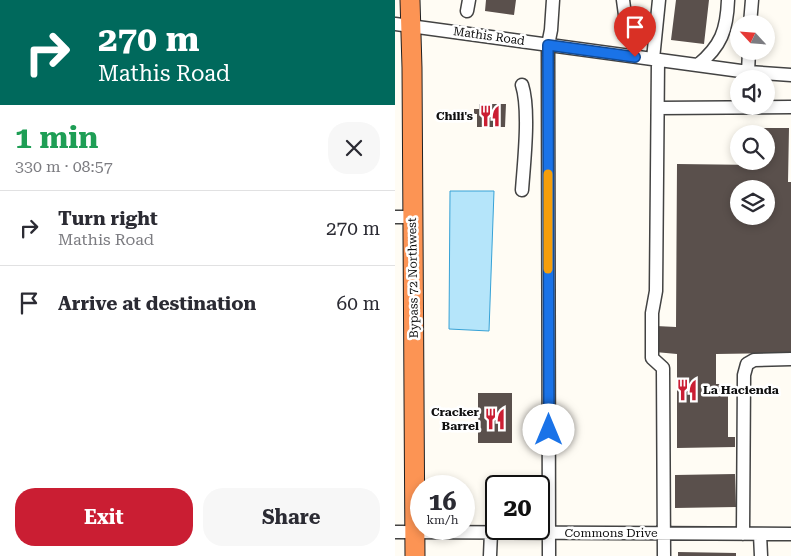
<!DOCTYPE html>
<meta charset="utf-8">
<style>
:root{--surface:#fff;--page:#f7f7f7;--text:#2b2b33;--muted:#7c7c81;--line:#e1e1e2;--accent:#ca1e33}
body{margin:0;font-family:"Roboto Serif",serif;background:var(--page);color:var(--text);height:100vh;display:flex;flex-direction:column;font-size:19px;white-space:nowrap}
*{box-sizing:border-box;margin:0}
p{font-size:16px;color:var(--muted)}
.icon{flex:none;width:28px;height:28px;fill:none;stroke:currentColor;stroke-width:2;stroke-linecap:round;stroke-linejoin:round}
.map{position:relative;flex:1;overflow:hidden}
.details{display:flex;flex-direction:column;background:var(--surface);width:395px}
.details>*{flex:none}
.banner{background:#00695c;color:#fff;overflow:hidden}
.needle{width:32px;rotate:296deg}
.fabs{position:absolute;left:335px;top:15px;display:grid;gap:10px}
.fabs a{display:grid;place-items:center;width:45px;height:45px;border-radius:50%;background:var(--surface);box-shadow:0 2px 8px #0003;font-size:25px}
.speed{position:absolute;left:15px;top:475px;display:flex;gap:10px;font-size:25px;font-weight:700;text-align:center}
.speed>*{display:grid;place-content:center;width:65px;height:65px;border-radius:50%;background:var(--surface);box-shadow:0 2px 8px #0003;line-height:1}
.speed small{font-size:12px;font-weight:400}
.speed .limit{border:2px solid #111;border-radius:8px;background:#fff;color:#111}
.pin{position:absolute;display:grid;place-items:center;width:42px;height:42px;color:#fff;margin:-51px -21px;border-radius:50% 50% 50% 0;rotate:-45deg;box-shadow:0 0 5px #0007}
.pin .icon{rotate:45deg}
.me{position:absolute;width:55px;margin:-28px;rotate:0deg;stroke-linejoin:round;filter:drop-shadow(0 0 4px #0008)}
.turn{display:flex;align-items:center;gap:18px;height:105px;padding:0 15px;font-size:22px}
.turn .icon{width:65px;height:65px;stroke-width:2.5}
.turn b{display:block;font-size:35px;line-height:42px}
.round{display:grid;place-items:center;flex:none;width:52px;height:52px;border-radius:20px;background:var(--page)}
.headline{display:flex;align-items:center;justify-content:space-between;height:85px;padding:0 15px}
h1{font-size:30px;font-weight:700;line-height:38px;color:#1e9e55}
.primary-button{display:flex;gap:10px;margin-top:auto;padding:10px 15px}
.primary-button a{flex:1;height:58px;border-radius:20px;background:var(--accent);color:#fff;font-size:20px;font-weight:700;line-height:58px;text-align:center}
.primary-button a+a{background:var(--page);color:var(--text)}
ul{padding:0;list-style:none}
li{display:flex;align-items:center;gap:15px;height:75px;padding:0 15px;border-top:1px solid var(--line)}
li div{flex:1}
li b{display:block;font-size:19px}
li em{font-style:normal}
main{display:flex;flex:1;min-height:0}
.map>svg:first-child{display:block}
.water{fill:#b5e5fa;stroke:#37a2d6}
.building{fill:#5a504c;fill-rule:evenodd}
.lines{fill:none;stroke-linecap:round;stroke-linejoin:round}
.minor-casing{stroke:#434343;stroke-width:15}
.highway-casing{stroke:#212121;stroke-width:21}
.minor{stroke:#fff;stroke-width:12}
.highway{stroke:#fc9454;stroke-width:19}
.route-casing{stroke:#114b97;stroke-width:12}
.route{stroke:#1a73e8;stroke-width:9}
.slow{stroke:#f59e0b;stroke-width:9}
.labels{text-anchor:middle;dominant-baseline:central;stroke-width:5;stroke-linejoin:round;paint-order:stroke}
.street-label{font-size:12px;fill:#101010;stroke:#fff}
.poi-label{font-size:12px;font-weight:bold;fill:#101010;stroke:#fff;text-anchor:end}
</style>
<main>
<section class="details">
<div class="banner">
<div class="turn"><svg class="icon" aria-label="right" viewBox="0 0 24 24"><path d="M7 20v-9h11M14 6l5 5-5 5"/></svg><div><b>270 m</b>Mathis Road</div></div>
</div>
<div class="headline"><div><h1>1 min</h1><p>330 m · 08:57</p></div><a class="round"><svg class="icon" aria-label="close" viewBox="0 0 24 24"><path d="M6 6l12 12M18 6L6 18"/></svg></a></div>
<ul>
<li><svg class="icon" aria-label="right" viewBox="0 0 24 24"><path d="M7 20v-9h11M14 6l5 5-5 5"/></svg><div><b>Turn right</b><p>Mathis Road</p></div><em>270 m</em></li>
<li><svg class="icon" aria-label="arrive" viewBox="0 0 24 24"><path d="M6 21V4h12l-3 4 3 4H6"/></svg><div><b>Arrive at destination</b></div><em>60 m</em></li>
</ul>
<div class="primary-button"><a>Exit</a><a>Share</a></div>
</section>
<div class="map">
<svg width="396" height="556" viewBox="0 0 396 556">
<rect width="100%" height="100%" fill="#fffcf4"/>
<path class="water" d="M55,191H99L94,331L54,329Z"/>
<path class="building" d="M91,0H121L119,15L90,11Z
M281,0H314L309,44L276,40Z
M84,104H111L110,127H82V114H79V109H84Z
M364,128H394L393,182H396V353L321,354V384H333V437H340V447L282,448V354L260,352L261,326L281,327L282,164L363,165V161H371V134H364ZM344,189H371V216H344Z
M83,393H117V443H83Z
M340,474L341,507L280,508V475Z
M283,552L341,553V556H283Z"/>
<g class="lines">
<g class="minor-casing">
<path id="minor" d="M228,0L230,15
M72,11L74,0
M0,24L353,72L396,75
M355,24L357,0
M258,59L264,0
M263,60L261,291L257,313V358L268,368L269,556
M303,65C326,46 332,30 333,0
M353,72L354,51
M263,108L396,107
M127,190C129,162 135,110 127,85
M0,217H18
M0,532L396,534
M348,534L349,375L352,364L359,360L396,359
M365,534L366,556
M95,556L96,532
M154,556L153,45L156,30L158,0"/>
</g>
<g class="highway-casing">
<path id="highway" d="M15,0L17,68L20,556"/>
</g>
<use href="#minor" class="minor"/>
<use href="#highway" class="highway"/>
</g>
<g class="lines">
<g class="route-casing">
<path id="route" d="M154,430L153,45L240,57"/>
</g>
<use href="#route" class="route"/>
<path class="slow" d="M153,174V269"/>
</g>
<defs>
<g id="restaurant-bare" transform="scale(1.725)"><path d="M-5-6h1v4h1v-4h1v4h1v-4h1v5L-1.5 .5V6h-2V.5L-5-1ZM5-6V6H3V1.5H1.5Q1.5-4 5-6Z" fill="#ca1e33" stroke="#fff" stroke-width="2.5" paint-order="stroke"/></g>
</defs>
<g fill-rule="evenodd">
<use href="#restaurant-bare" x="95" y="116"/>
<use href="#restaurant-bare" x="292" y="390"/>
<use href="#restaurant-bare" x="100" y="419"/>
</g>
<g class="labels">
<g class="street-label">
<text transform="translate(94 36) rotate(8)">Mathis Road</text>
<text transform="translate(18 278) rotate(-91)">Bypass 72 Northwest</text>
<text x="216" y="533">Commons Drive</text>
</g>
<g class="poi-label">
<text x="78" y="116">Chili's</text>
<text x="308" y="390" text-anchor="start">La Hacienda</text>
<text x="84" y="412">Cracker<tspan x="84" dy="14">Barrel</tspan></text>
</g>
</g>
</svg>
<div class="fabs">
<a><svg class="needle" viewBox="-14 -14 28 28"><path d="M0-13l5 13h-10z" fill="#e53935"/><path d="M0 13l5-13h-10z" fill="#7c7c81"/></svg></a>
<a><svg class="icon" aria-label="sound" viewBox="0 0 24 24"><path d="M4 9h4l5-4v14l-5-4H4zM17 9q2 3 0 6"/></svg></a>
<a><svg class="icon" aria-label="search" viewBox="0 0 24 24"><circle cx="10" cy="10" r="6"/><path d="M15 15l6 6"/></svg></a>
<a><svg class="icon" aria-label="layers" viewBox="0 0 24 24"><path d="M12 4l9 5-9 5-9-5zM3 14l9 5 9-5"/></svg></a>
</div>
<div class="speed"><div>16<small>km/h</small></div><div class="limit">20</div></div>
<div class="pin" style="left:240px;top:57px;background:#d93025"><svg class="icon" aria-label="arrive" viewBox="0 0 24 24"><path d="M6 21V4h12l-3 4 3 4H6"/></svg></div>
<svg class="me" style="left:154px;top:430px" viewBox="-20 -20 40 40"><circle r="19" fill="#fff"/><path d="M0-13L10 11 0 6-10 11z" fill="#1a73e8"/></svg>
</div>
</main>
